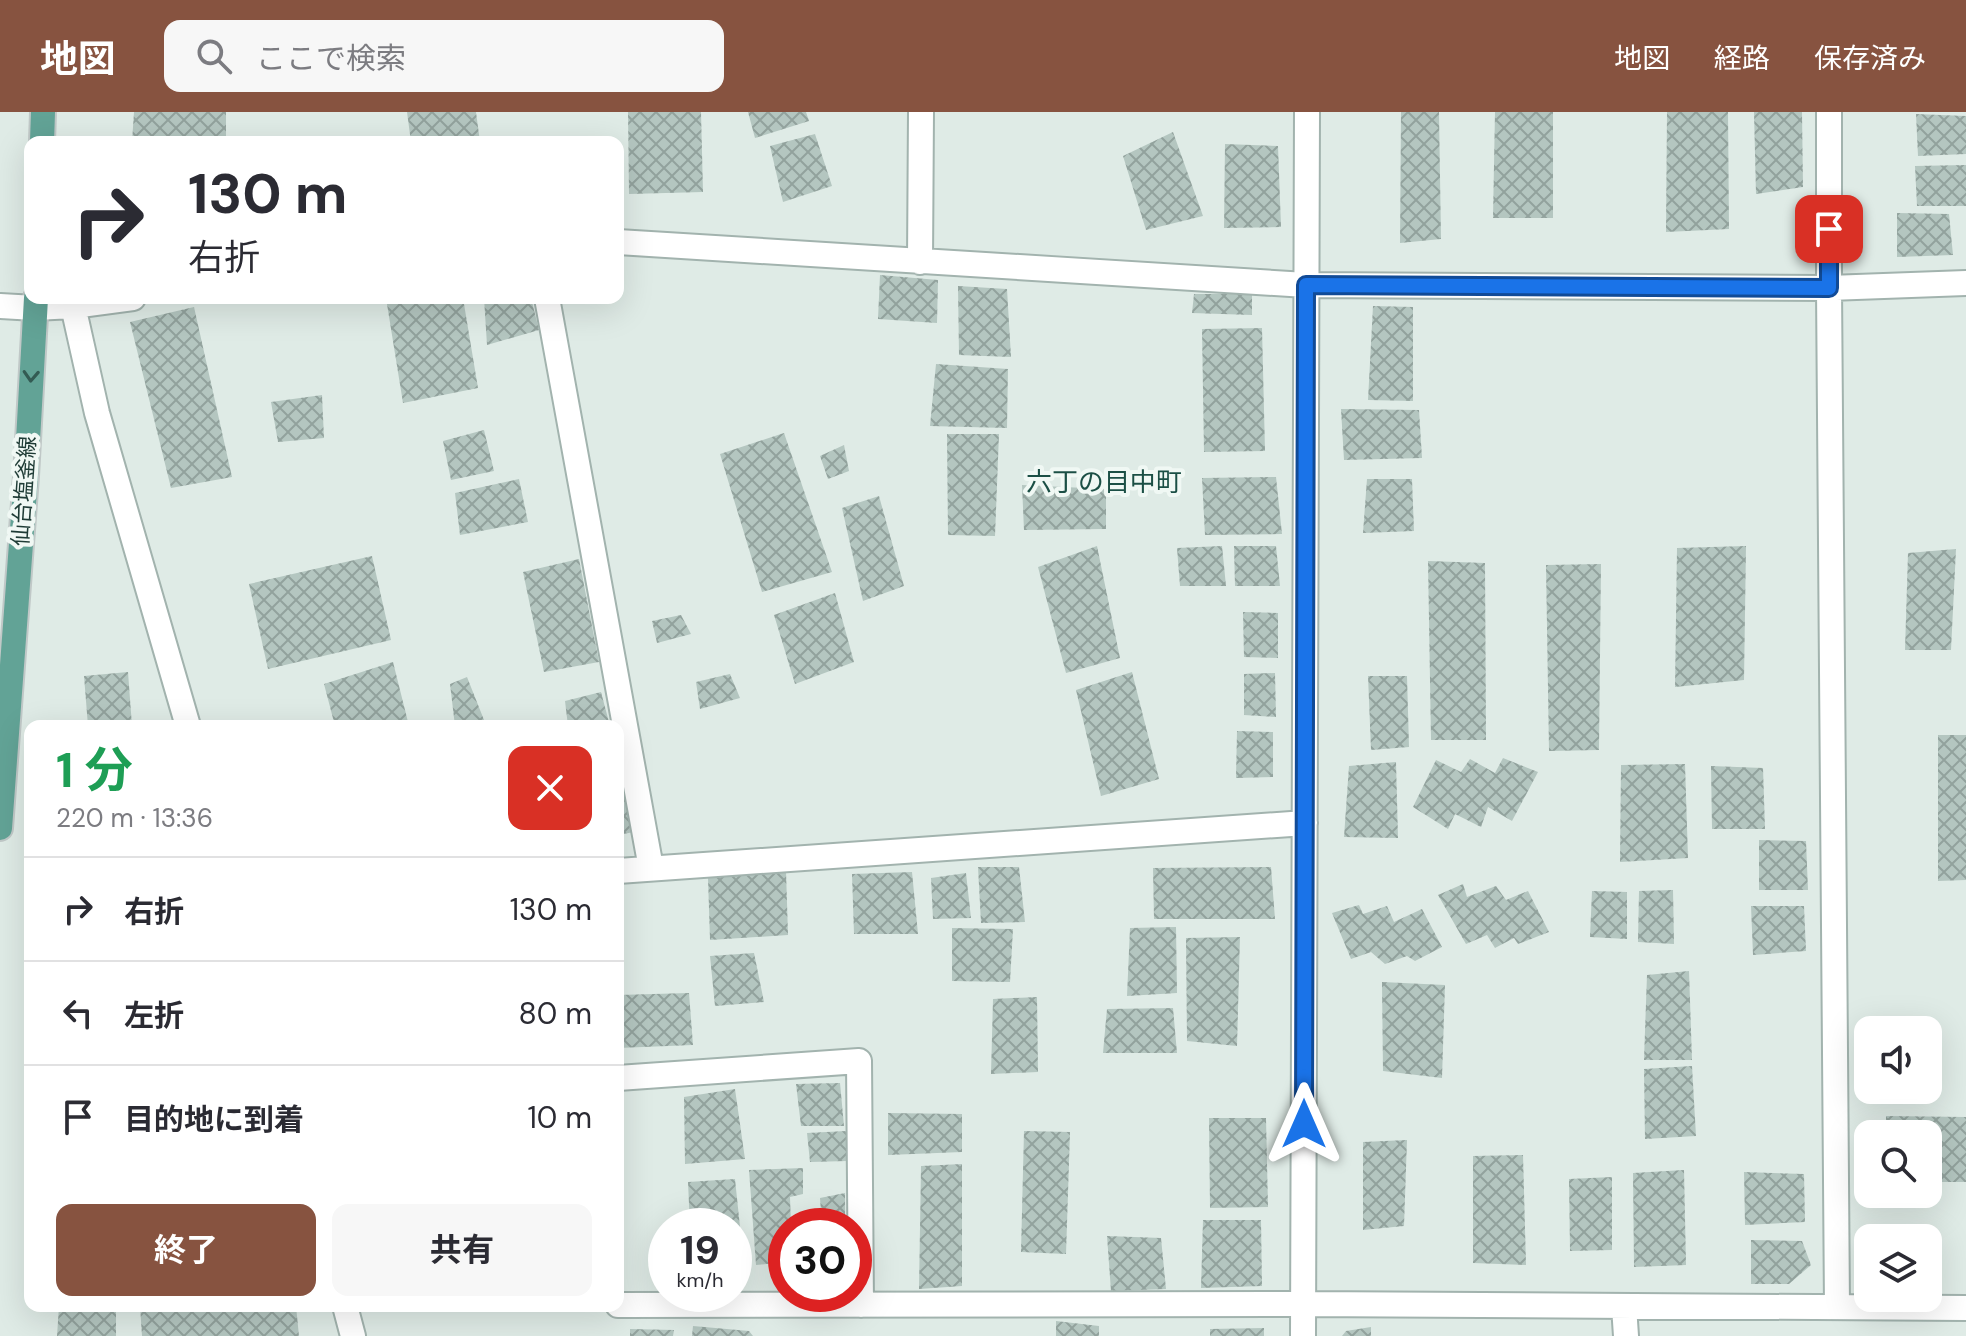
<!DOCTYPE html>
<html lang="ja">
<meta charset="utf-8">
<style>
:root{--surface:#fff;--page:#f7f7f7;--text:#2b2b33;--muted:#7c7c81;--line:#e1e1e2;--accent:#875340}
body{margin:0;font-family:"DM Sans","Noto Sans JP",sans-serif;background:var(--page);color:var(--text);height:100vh;display:flex;flex-direction:column;font-size:30px;white-space:nowrap}
*{box-sizing:border-box;margin:0}
p{font-size:26px;color:var(--muted)}
.icon{flex:none;width:44px;height:44px;fill:none;stroke:currentColor;stroke-width:2;stroke-linecap:round;stroke-linejoin:round}
.map{position:relative;flex:1;overflow:hidden}
.details{position:absolute;left:24px;top:608px;width:600px;height:592px;display:flex;flex-direction:column;background:var(--surface);border-radius:16px;box-shadow:0 8px 32px #0002}
.details>*{flex:none}
.guide{position:absolute;left:24px;top:24px;width:600px;height:168px;border-radius:16px;box-shadow:0 8px 32px #0002;background:#fff;color:var(--text);overflow:hidden}
.tools{position:absolute;left:1854px;top:904px;display:grid;gap:16px}
.tools a{display:grid;place-items:center;width:88px;height:88px;border-radius:16px;background:var(--surface);box-shadow:0 8px 32px #0002;font-size:40px}
.speed{position:absolute;left:648px;top:1096px;display:flex;gap:16px;font-size:40px;font-weight:700;text-align:center}
.speed>*{display:grid;place-content:center;width:104px;height:104px;border-radius:50%;background:var(--surface);box-shadow:0 8px 32px #0002;line-height:1}
.speed small{font-size:20px;font-weight:400}
.speed .limit{border:12px solid #d22;background:#fff;color:#111}
.pin{position:absolute;display:grid;place-items:center;width:68px;height:68px;color:#fff;margin:-34px;border-radius:16px;box-shadow:0 4px 12px #0006}
.me{position:absolute;width:88px;margin:-44px;rotate:0deg;stroke-linejoin:round;filter:drop-shadow(0 0 6px #0008)}
.turn{display:flex;align-items:center;gap:28px;height:168px;padding:0 32px;font-size:36px}
.turn .icon{width:104px;height:104px;stroke-width:2.5}
.turn b{display:block;font-size:56px;line-height:68px}
.round{display:grid;place-items:center;flex:none;width:84px;height:84px;border-radius:16px;background:var(--page)}
.summary{display:flex;align-items:center;justify-content:space-between;height:136px;padding:0 32px}
h1{font-size:48px;font-weight:700;line-height:60px;color:#1e9e55}
.action{display:flex;gap:16px;margin-top:auto;padding:16px 32px}
.action a{flex:1;height:92px;border-radius:16px;background:var(--accent);color:#fff;font-size:32px;font-weight:700;line-height:92px;text-align:center}
.action a+a{background:var(--page);color:var(--text)}
ul{padding:0;list-style:none}
li{display:flex;align-items:center;gap:24px;height:104px;padding:0 32px;border-top:2px solid var(--line)}
li div{flex:1}
li b{display:block;font-size:30px}
li em{font-style:normal}
header{display:flex;align-items:center;gap:48px;box-sizing:border-box;height:112px;padding:0 40px;background:var(--accent);color:#fff}
header strong{font-size:38px}
nav{display:flex;gap:44px;margin-inline-start:auto;font-size:28px}
.search{width:560px;height:72px;background:var(--page);display:flex;align-items:center;gap:20px;box-sizing:border-box;padding:0 28px;border-radius:16px;color:var(--muted);font-size:30px}
.map>svg:first-child{display:block}
.building{fill:url(#building-cross-hatch)}
.lines{fill:none;stroke-linecap:round;stroke-linejoin:round}
.street-casing{stroke:#a2b3ae;stroke-width:28}
.primary-casing{stroke:#c0c8c7;stroke-width:28}
.street{stroke:#fff;stroke-width:24}
.primary{stroke:#62a396;stroke-width:24}
.oneway{stroke:#335b53}
.route-casing{stroke:#114b97;stroke-width:20}
.route{stroke:#1a73e8;stroke-width:14}
.labels{text-anchor:middle;dominant-baseline:central;stroke-width:8;stroke-linejoin:round;paint-order:stroke}
.street-label{font-size:22px;fill:#1f3c36;stroke:#f0f8f4}
.quarter-label{font-size:26px;fill:#1b4f45;stroke:#f0f8f4}
</style>
<header>
<strong>地図</strong>
<div class="search"><svg class="icon" aria-label="search" viewBox="0 0 24 24"><circle cx="10" cy="10" r="6"/><path d="M15 15l6 6"/></svg>ここで検索</div>
<nav><a>地図</a><a>経路</a><a>保存済み</a></nav>
</header>
<div class="map">
<svg width="1966" height="1224" viewBox="0 0 1966 1224">
<defs>
<pattern id="building-cross-hatch" width="8" height="8" patternUnits="userSpaceOnUse" patternTransform="scale(2)"><rect width="8" height="8" fill="#b4c6c0"/><path d="M0 0l8 8M0 8l8-8" fill="none" stroke="#92a29d"/></pattern>
</defs>
<rect width="100%" height="100%" fill="#dfebe6"/>
<path class="building" d="M134,0H226V30H132Z
M407,0H476L480,30H411Z
M628,0H701L703,80L629,82Z
M748,0H806L809,9L755,26Z
M1401,0H1439L1441,127L1400,131Z
M1495,0H1553V106H1493Z
M1667,0H1728L1729,117L1666,120Z
M1754,0H1802L1803,75L1756,82Z
M1916,2L1966,4V42L1918,44Z
M1173,20L1203,104L1146,118L1123,44Z
M815,22L832,74L783,90L770,34Z
M1225,32L1278,34L1281,115L1224,116Z
M1966,53V94H1917L1915,54Z
M1897,101L1949,102L1953,143L1897,145Z
M880,163L938,168L937,211L878,207Z
M958,174L1007,177L1011,245L959,243Z
M1194,182H1252V203L1192,201Z
M386,186H463L478,276L403,291Z
M484,186H531L539,218L487,233Z
M1373,194L1413,195V289L1368,288Z
M194,195L232,365L171,376L130,210Z
M1262,216L1265,339L1204,340L1202,217Z
M936,252L1008,257L1007,316L930,314Z
M322,283L324,326L278,330L271,290Z
M1341,297L1419,298L1422,346L1344,348Z
M484,318L494,359L451,368L443,329Z
M784,321L832,460L762,480L720,342Z
M947,322H999L995,424L948,423Z
M844,333L849,359L828,367L820,344Z
M1276,365L1282,422L1205,423L1202,366Z
M519,367L528,410L460,423L455,381Z
M1367,367H1412L1414,419L1363,421Z
M1022,373L1106,377V417L1024,418Z
M879,384L904,474L863,489L842,396Z
M1097,434L1120,546L1066,561L1038,455Z
M1222,434L1226,474H1180L1177,436Z
M1234,434H1276L1280,474H1235Z
M1746,434L1744,568L1675,575L1677,436Z
M1956,437L1951,538H1905L1908,441Z
M372,444L391,528L268,557L249,472Z
M579,447L599,550L544,560L523,460Z
M1428,449L1485,451L1486,628H1431Z
M1601,452L1599,638L1549,639L1546,453Z
M835,481L854,550L795,572L774,503Z
M1243,500L1278,501V546L1244,545Z
M681,503L691,522L657,531L652,509Z
M393,550L409,614H335L324,572Z
M128,560L132,614H88L84,564Z
M1132,560L1159,667L1101,684L1076,578Z
M1275,561L1276,605L1244,603V562Z
M730,562L740,586L700,597L696,570Z
M1368,564H1407L1409,635L1371,638Z
M467,565L484,608L464,614H455L450,572Z
M601,580L610,614H568L565,589Z
M1237,619L1273,620V665L1236,666Z
M1938,623H1966V768L1938,769Z
M1503,646L1538,660L1512,709L1488,695L1481,715L1455,702L1448,717L1413,695L1436,648L1461,660L1470,647L1495,661Z
M1396,650L1398,726L1344,725L1349,654Z
M1685,652L1688,746L1620,750L1621,653Z
M1711,654L1763,656L1765,717H1712Z
M619,667L634,720L618,723V668Z
M1759,728L1806,729L1808,778H1759Z
M978,755H1019L1025,810L981,811Z
M1271,755L1275,807H1154L1153,756Z
M786,759L788,823L710,828L708,766Z
M912,760L918,822H854L852,762Z
M966,761L971,806L933,807L931,766Z
M1463,772L1467,785L1496,774L1506,788L1528,779L1549,820L1518,832L1514,826L1495,836L1487,823L1466,832L1438,783Z
M1673,778L1674,832L1638,830L1639,779Z
M1592,779L1627,780V827L1590,825Z
M1359,793L1363,802L1387,794L1394,810L1422,797L1442,835L1415,849L1407,844L1385,852L1371,840L1351,847L1332,801Z
M1751,794H1804L1806,839L1753,843Z
M1176,815L1177,881L1127,884L1130,816Z
M952,816L1013,817L1010,870L952,869Z
M1240,825L1237,934L1187,929L1186,826Z
M754,841L764,890L715,894L710,844Z
M1689,859L1692,948H1644L1647,863Z
M1382,870L1445,873L1442,966L1383,959Z
M689,881L693,933L618,936V883Z
M1037,885L1038,960L991,962L993,887Z
M1173,896L1177,941H1103L1107,897Z
M1692,954L1696,1024L1645,1027L1644,957Z
M840,971L844,1014H801L796,972Z
M735,977L745,1047L685,1052L684,985Z
M888,1001L962,1002V1040L888,1043Z
M1886,1004L1966,1005V1070H1928V1022H1886Z
M1209,1006H1266L1268,1095L1210,1096Z
M846,1019L847,1049L810,1050L807,1021Z
M1024,1019L1070,1020L1066,1142L1021,1140Z
M1407,1028L1404,1114L1363,1118V1030Z
M1523,1043L1526,1153L1473,1151V1044Z
M962,1052V1174L919,1177L921,1054Z
M803,1056V1082L790,1085L791,1114H786V1150L756,1153L749,1058Z
M1684,1058L1686,1153L1634,1155L1633,1061Z
M1744,1060L1804,1062L1805,1110L1745,1113Z
M1612,1065V1138L1570,1139L1569,1067Z
M735,1067L740,1115L690,1114L688,1070Z
M845,1081V1114H822L820,1086Z
M1203,1108H1261L1262,1174L1201,1176Z
M1107,1124L1161,1126L1166,1177L1111,1179Z
M1751,1128L1802,1129L1811,1153L1789,1172H1751Z
M59,1194H116V1224H57Z
M140,1194H296L299,1224H142Z
M1056,1209L1099,1214V1224H1056Z
M693,1214L749,1219L753,1224H692Z
M1371,1215V1224H1342L1346,1219Z
M1264,1216V1224H1210V1217Z
M630,1217L674,1218L673,1224H630Z"/>
<g class="lines">
<g class="street-casing">
<path id="street" d="M1829,0V176L1966,171
M618,130L1306,173L1829,176L1837,1195
M920,150L921,0
M547,186L651,756
M0,194L35,196L73,194L97,301L188,614
M73,194L133,186
M618,759L1305,711
M618,966L859,949L861,1193
M618,1193L1303,1192L1966,1196
M345,1194L353,1224
M1624,1194L1626,1224
M1303,1224L1307,0"/>
</g>
<g class="primary-casing">
<path id="primary" d="M42,30L43,0
M0,716L26,364L36,186"/>
</g>
<use href="#street" class="street"/>
<use href="#primary" class="primary"/>
</g>
<defs><path id="oneway-chevron" d="M-2-3.5L2.5 0L-2 3.5" fill="none" stroke-width="1.6" stroke-linecap="round" stroke-linejoin="round" transform="scale(2)"/></defs>
<use class="oneway" href="#oneway-chevron" transform="translate(31 264) rotate(93)"/>
<g class="lines">
<g class="route-casing">
<path id="route" d="M1304,1012L1306,173L1829,176V117"/>
</g>
<use href="#route" class="route"/>
</g>
<g class="labels">
<g class="street-label">
<text transform="translate(24 379) rotate(-86)">仙台塩釜線</text>
</g>
<g class="quarter-label">
<text x="1104" y="370">六丁の目中町</text>
</g>
</g>
</svg>
<div class="tools">
<a><svg class="icon" aria-label="sound" viewBox="0 0 24 24"><path d="M4 9h4l5-4v14l-5-4H4zM17 9q2 3 0 6"/></svg></a>
<a><svg class="icon" aria-label="search" viewBox="0 0 24 24"><circle cx="10" cy="10" r="6"/><path d="M15 15l6 6"/></svg></a>
<a><svg class="icon" aria-label="layers" viewBox="0 0 24 24"><path d="M12 4l9 5-9 5-9-5zM3 14l9 5 9-5"/></svg></a>
</div>
<div class="speed"><div>19<small>km/h</small></div><div class="limit">30</div></div>
<div class="pin" style="left:1829px;top:117px;background:#d93025"><svg class="icon" aria-label="arrive" viewBox="0 0 24 24"><path d="M6 21V4h12l-3 4 3 4H6"/></svg></div>
<svg class="me" style="left:1304px;top:1012px" viewBox="-20 -20 40 40"><path d="M0-17L14 15 0 8-14 15z" fill="#1a73e8" stroke="#fff" stroke-width="4"/></svg>
<div class="guide">
<div class="turn"><svg class="icon" aria-label="right" viewBox="0 0 24 24"><path d="M7 20v-9h11M14 6l5 5-5 5"/></svg><div><b>130 m</b>右折</div></div>
</div>
<section class="details">
<div class="summary"><div><h1>1 分</h1><p>220 m · 13:36</p></div><a class="round" style="background:#d93025;color:#fff"><svg class="icon" aria-label="close" viewBox="0 0 24 24"><path d="M6 6l12 12M18 6L6 18"/></svg></a></div>
<ul>
<li><svg class="icon" aria-label="right" viewBox="0 0 24 24"><path d="M7 20v-9h11M14 6l5 5-5 5"/></svg><div><b>右折</b></div><em>130 m</em></li>
<li><svg class="icon" aria-label="left" viewBox="0 0 24 24"><path d="M17 20v-9H6M10 6l-5 5 5 5"/></svg><div><b>左折</b></div><em>80 m</em></li>
<li><svg class="icon" aria-label="arrive" viewBox="0 0 24 24"><path d="M6 21V4h12l-3 4 3 4H6"/></svg><div><b>目的地に到着</b></div><em>10 m</em></li>
</ul>
<div class="action"><a>終了</a><a>共有</a></div>
</section>
</div>
